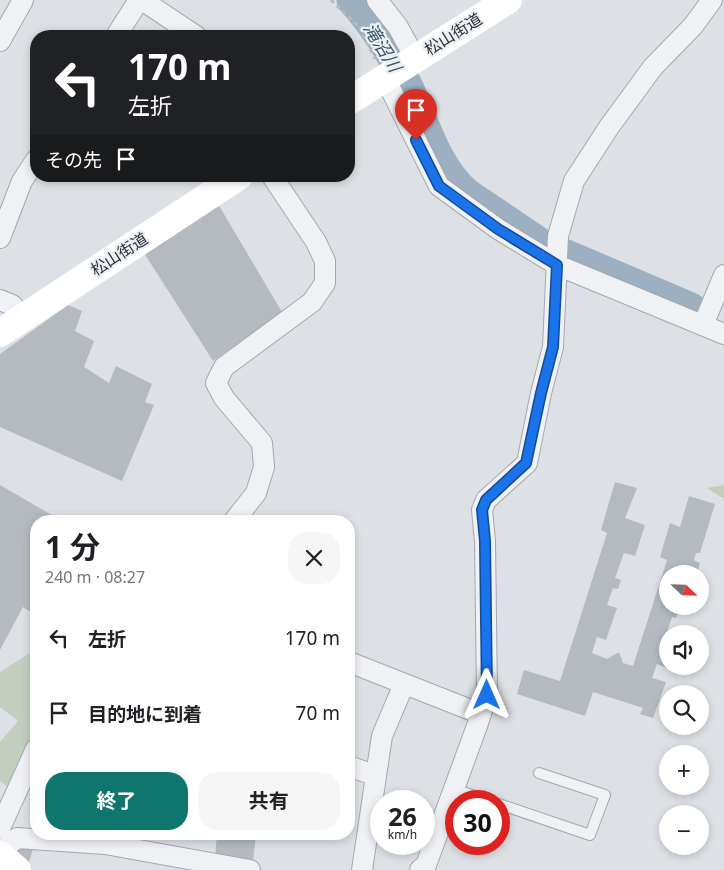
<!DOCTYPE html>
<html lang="ja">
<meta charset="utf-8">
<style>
:root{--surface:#fff;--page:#f6f6f6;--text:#202124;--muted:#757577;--accent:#0f766e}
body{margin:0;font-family:"Noto Sans","Noto Sans JP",sans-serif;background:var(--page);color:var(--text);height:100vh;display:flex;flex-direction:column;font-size:19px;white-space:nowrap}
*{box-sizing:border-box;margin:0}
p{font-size:16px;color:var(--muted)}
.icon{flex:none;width:28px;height:28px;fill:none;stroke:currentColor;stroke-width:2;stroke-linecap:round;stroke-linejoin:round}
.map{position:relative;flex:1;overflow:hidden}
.details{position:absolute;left:30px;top:515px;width:325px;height:325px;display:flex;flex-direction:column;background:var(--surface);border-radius:20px;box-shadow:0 2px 8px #0003}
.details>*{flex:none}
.guide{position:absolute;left:30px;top:30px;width:325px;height:152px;border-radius:20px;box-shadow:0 2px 8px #0003;background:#202124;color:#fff;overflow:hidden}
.needle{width:32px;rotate:113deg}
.controls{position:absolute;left:659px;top:565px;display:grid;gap:10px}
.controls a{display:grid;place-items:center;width:50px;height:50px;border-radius:50%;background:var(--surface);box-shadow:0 2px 8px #0003;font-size:25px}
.speed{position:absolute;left:370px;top:790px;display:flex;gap:10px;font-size:25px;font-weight:700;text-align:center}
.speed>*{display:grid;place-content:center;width:65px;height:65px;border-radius:50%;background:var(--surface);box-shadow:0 2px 8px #0003;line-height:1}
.speed small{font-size:12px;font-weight:400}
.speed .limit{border:8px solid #d22;background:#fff;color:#111}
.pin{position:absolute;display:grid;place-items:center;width:42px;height:42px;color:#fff;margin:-51px -21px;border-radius:50% 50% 50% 0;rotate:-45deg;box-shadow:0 0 5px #0007}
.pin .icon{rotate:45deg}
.me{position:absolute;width:55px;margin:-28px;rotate:0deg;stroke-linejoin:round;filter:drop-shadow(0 0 4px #0008)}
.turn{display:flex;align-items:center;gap:18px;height:105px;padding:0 15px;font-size:22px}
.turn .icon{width:65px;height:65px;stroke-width:2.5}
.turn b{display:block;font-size:35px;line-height:42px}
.then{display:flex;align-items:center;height:48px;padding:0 15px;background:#0003;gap:10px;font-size:19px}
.round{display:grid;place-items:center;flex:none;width:52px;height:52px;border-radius:20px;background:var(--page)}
.head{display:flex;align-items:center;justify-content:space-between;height:85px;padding:0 15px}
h1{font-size:30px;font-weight:700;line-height:38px}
.button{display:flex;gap:10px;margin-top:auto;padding:10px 15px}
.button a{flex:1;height:58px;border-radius:20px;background:var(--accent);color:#fff;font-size:20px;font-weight:700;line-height:58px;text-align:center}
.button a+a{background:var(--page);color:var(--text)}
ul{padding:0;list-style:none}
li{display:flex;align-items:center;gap:15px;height:75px;padding:0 15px}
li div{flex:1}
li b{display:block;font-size:19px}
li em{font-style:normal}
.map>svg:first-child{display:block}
.green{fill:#c4cebf}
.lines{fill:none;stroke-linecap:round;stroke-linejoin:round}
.river{stroke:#9cb0c1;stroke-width:31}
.building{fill:#b5bac1}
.lane-casing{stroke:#a3a8ae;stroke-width:12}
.street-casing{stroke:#a3a8ae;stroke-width:22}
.path{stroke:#b8bbc0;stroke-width:3;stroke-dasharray:4 4;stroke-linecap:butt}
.lane{stroke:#eff1f4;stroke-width:10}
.street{stroke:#eff1f4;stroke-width:20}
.secondary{stroke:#fff;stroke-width:28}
.route-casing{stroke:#114b97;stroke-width:12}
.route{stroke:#1a73e8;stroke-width:9}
.labels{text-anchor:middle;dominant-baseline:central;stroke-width:4.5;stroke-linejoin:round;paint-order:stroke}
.street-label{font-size:16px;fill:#29303a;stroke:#ecf0f3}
.water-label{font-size:18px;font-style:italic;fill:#385069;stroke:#ecf0f3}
</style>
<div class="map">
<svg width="724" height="870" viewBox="0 0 724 870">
<rect width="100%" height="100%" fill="#dde1e5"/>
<path class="green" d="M724,485V499L707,488Z
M36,649V743L10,789L0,781V742L18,721L0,707V672Z"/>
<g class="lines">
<path class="river" d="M352,0C375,26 393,55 408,87C425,124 435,165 466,193L546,247
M564,254L691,308"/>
</g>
<path class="building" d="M218,204L282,312L213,361L144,253Z
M68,305L82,311L75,331L94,341L84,367L109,383L116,366L152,384L145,402L154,405L122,481L0,427V354Z
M615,482L637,488L625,518L645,525L635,556L624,553L615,578L621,580L618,589L613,588L607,605L617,608L606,640L597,637L592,653L607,659L619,652L623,663L633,666L667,560L660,557L670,523L680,527L689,496L715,504L700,553H696L694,560L700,563L697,574H668V606H676L679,608L676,618L672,617L660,653L668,655L667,668L657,664L652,678L666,682L653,718L640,714L643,708L593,692L585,716L517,694L524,670L560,681L607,533L601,530Z
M0,485L62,521H36V604L31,612L23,607L0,650Z
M217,834H256L253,861L215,857Z
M19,845L33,849L28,865L16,857Z"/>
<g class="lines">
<g class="lane-casing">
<path id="lane" d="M454,789L489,801
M499,804L590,835L605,795L539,773"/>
</g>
<g class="street-casing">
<path id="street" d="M142,0L196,36
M377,0L398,27L415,58
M116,36L139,0
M0,41L23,0
M385,78L439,186L498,229L557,265L724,334
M0,238L22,181L36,160
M0,300L12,305L23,318
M703,325L724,275
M234,521L256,493L264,467L262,443L224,398L216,383L224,367L312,302L325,283V261L316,242L272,176
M349,662L481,714
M349,766L376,776L362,870
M376,776L382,736L404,684
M0,828L36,749
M0,852L17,838L105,844L250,870
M420,870L426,865L477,726L487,695L485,541L482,510L486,500L527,463L541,393L553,347L558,236L574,181L609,127L653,67L693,26L712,0"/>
</g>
<path class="path" d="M331,0L360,28L375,59"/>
<use href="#lane" class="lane"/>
<use href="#street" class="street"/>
<path class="secondary" d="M349,101L508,0
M0,333L239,176
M0,855L17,870"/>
</g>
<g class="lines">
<g class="route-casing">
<path id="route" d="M416,140L439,186L498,229L557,265L553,347L541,393L526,463L486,500L482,510L485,541L487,695"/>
</g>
<use href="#route" class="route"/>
</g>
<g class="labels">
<g class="street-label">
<text transform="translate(453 34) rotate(-32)">松山街道</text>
<text transform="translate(119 254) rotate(-33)">松山街道</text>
</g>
<g class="water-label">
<text transform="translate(383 47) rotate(58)">滝沼川</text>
</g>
</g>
</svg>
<div class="controls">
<a><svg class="needle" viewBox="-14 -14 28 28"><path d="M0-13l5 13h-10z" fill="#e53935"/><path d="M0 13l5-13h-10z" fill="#757577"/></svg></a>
<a><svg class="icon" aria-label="sound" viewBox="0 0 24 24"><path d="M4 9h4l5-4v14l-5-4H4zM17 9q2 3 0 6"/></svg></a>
<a><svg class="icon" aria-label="search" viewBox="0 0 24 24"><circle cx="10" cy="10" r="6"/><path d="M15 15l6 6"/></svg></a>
<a>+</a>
<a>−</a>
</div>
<div class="speed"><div>26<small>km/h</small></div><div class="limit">30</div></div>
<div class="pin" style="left:416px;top:140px;background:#d93025"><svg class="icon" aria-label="arrive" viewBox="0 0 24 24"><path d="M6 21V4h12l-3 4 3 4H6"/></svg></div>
<svg class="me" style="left:487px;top:695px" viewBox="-20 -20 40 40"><path d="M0-17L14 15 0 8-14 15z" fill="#1a73e8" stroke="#fff" stroke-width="4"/></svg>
<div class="guide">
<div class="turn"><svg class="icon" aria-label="left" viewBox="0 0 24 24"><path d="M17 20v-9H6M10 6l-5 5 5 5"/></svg><div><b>170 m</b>左折</div></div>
<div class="then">その先<svg class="icon" aria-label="arrive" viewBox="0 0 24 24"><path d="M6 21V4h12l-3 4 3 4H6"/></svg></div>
</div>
<section class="details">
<div class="head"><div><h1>1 分</h1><p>240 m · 08:27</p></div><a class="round"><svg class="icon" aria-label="close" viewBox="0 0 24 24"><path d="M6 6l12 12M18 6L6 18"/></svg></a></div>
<ul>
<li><svg class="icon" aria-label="left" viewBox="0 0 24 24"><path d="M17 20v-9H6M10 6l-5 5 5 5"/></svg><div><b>左折</b></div><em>170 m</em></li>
<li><svg class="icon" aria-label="arrive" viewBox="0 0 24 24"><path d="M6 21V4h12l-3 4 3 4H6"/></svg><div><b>目的地に到着</b></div><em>70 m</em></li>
</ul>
<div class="button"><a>終了</a><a>共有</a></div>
</section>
</div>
